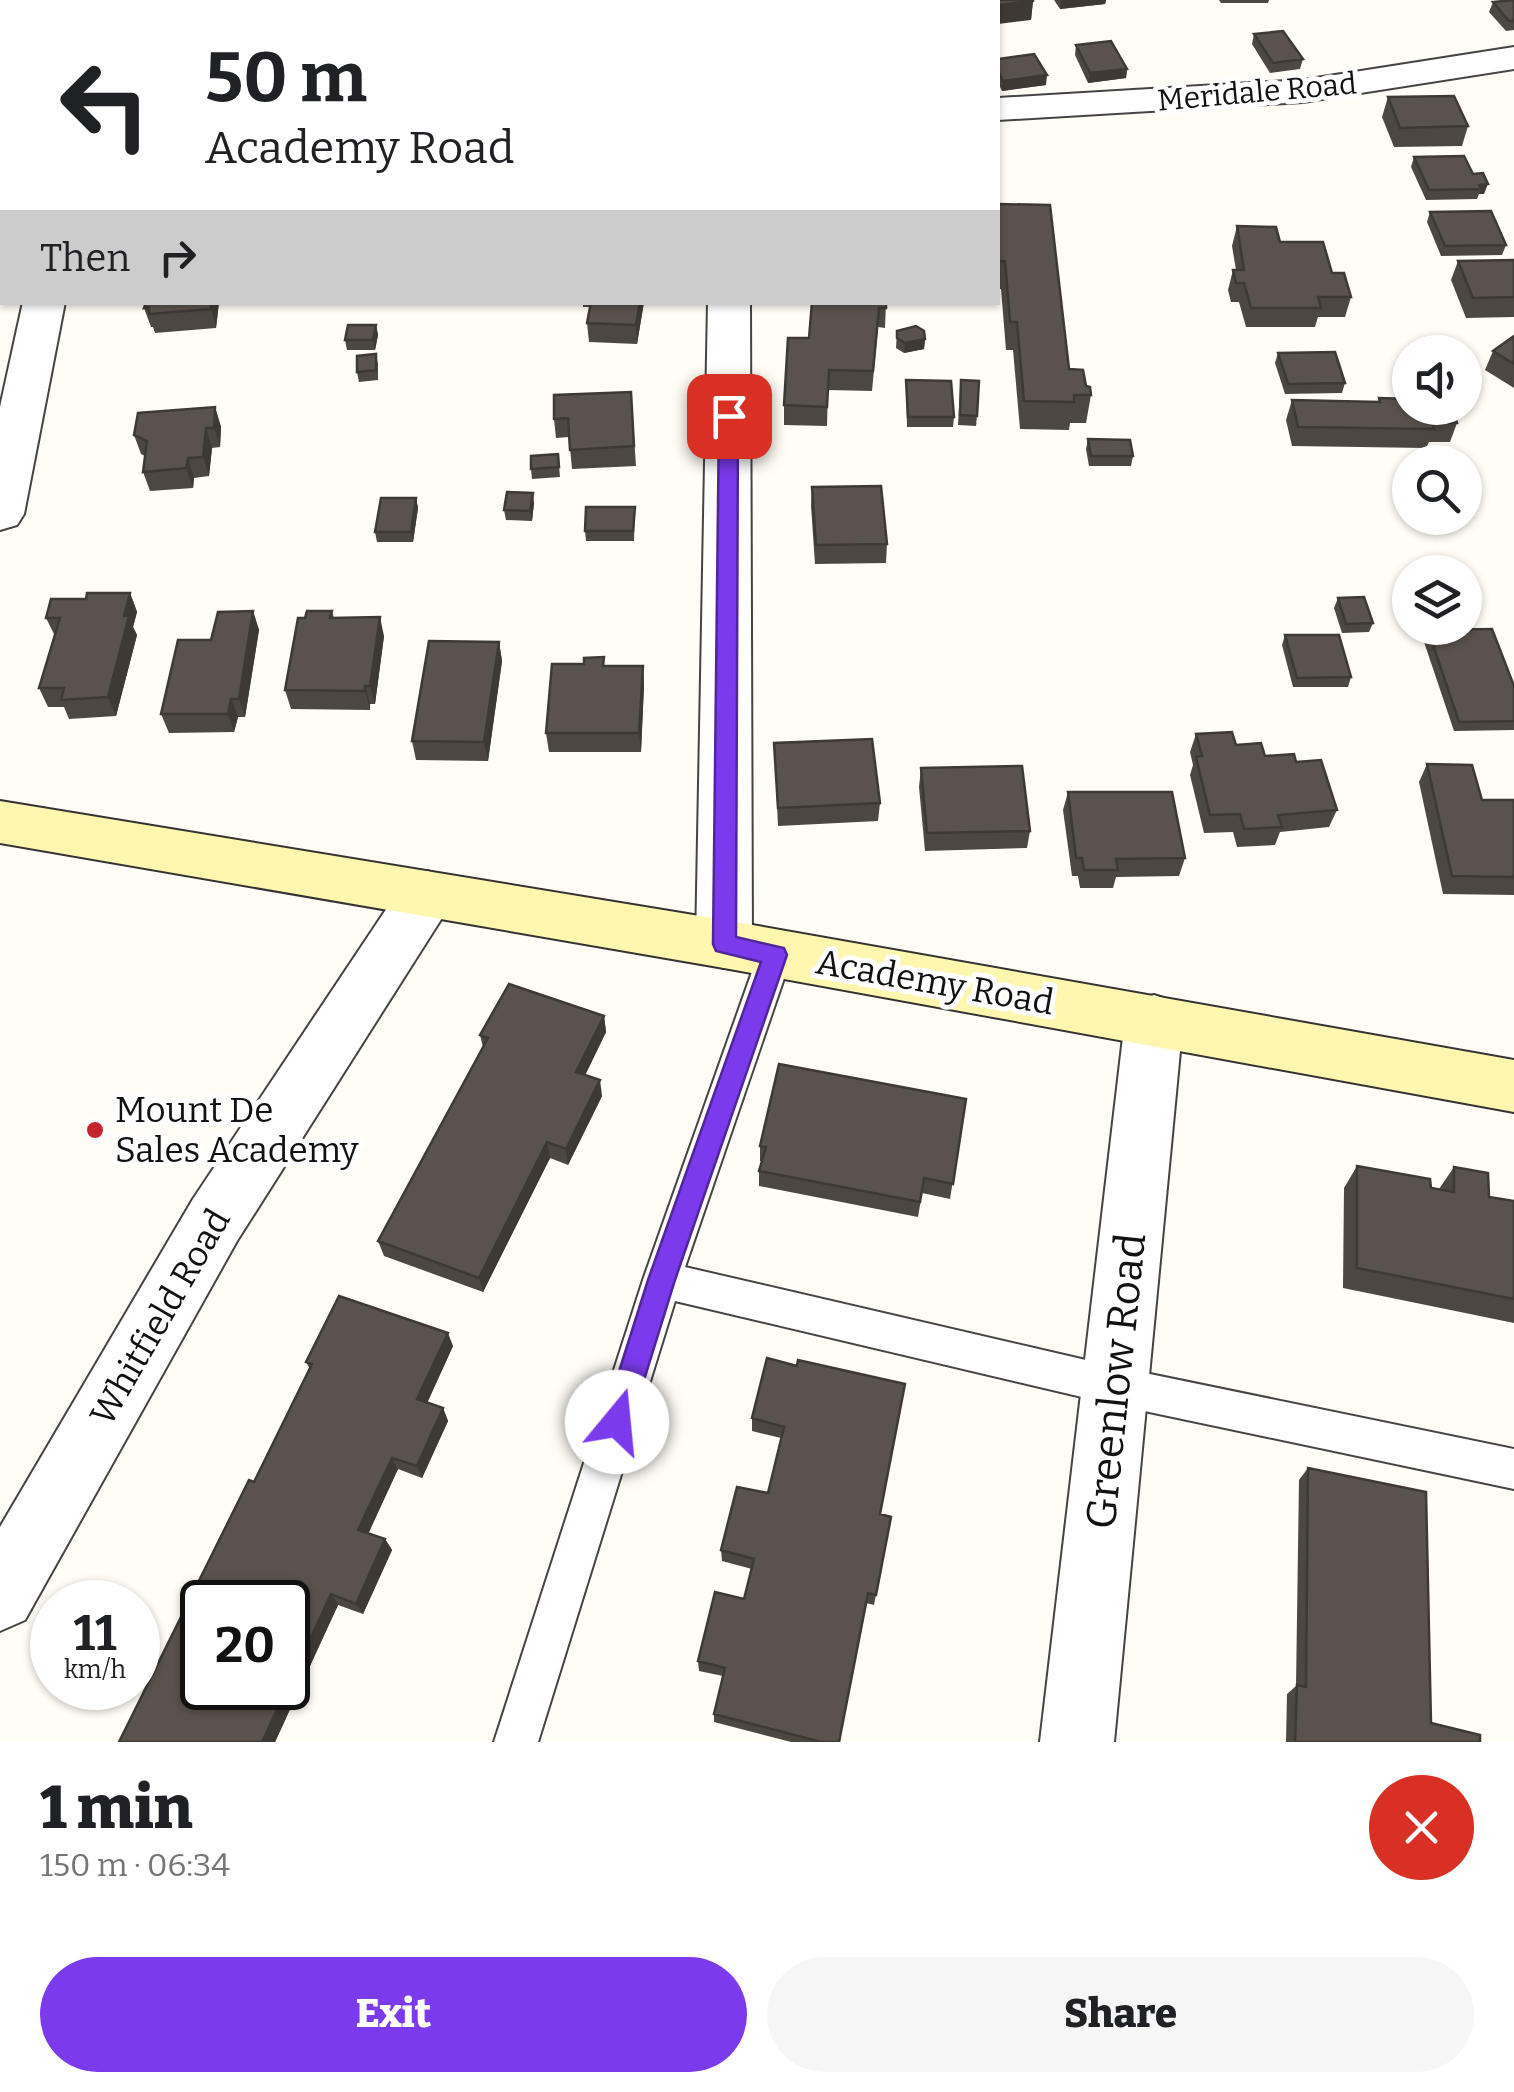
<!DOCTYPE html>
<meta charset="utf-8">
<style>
:root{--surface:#fff;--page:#f6f6f6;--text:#202124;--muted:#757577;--accent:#7c3aed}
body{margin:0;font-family:Bitter,serif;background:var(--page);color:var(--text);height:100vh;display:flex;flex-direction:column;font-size:38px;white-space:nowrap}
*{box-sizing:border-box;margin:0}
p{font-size:32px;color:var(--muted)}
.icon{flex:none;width:55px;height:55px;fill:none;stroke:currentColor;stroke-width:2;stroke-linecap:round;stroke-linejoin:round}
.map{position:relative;height:1742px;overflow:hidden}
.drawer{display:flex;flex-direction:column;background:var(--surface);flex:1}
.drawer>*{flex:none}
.hud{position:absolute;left:0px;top:0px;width:1000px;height:305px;box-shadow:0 2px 8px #0004;background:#fff;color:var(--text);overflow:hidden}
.buttons{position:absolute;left:1392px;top:335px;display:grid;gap:20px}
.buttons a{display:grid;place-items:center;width:90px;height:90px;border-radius:50%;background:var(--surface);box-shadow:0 2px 8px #0004;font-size:50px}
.speed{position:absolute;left:30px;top:1580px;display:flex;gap:20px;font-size:50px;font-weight:700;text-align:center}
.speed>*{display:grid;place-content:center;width:130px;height:130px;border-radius:50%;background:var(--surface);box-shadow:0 2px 8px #0004;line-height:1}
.speed small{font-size:25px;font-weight:400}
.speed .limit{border:5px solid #111;border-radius:15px;background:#fff;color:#111}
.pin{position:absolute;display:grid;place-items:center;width:85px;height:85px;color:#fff;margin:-42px;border-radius:20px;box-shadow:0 5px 15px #0006}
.me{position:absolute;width:110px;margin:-55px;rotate:17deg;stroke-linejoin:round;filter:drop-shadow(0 0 8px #0008)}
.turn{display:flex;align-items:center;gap:35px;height:210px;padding:0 40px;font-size:45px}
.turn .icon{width:130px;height:130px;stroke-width:2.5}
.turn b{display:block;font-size:70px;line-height:85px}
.then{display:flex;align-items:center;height:95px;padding:0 40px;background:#0003;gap:20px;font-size:38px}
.round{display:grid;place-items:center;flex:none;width:105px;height:105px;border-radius:52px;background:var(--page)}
.headline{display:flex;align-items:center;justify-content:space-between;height:170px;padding:0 40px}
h1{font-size:60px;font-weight:800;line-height:75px}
.primary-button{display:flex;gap:20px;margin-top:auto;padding:20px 40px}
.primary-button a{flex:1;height:115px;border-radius:60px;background:var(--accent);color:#fff;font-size:40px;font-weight:800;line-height:115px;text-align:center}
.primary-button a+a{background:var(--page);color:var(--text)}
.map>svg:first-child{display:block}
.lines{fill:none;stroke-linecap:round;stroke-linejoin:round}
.service-casing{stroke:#444;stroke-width:4}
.minor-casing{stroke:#444;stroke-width:4}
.secondary-casing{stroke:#333;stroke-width:4}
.service{fill:#fff;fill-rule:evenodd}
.minor{fill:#fff;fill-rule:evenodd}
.secondary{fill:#fff6b0;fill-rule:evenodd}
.wall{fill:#4d4742}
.shaded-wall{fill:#3f3936}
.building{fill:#5a524d;stroke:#3f3936;stroke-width:2.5}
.route{fill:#7c3aed;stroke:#51269a;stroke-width:2.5}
.poi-dot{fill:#c4262e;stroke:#fff;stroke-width:4}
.labels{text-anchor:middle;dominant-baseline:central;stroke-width:10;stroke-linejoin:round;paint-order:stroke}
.far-street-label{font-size:30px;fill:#111;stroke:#fff}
.street-label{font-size:35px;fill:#111;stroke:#fff}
.poi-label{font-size:35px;fill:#111;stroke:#fff;text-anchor:start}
.near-street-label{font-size:42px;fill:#111;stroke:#fff}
</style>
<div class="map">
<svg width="1514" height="1742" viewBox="0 0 1514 1742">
<rect width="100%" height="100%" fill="#fffdf5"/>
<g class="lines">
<g class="service-casing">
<path id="service" d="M775,941L787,945L792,955L685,1267L1116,1367L1514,1449V1489L1116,1405L675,1301L538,1742H494L643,1280L758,955L763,945Z"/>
</g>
<g class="minor-casing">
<path id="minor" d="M88,0H124V2H89Z
M1514,47V69L1303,102L998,120V98L1303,80Z
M23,302H65L24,514L17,525L0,530V407Z
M708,302H750L752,944L744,961L724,968L704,961L696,944Z
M427,871L447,878L455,894L447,910L237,1241L25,1620L0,1631V1527L193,1199L407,878Z
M1154,995L1175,1002L1183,1020L1114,1742H1040L1125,1020L1133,1002Z"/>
</g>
<g class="secondary-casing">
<path id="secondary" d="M0,801L724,920L1514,1060V1112L724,968L0,843Z"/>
</g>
<use href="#service" class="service"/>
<use href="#minor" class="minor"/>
<use href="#secondary" class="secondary"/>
</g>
<path class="wall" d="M967,0H1033L1031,20L998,2H969Z
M1054,0H1106L1105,4L1060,9Z
M1219,0H1269L1268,3H1221Z
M1514,0V30L1506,31L1489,12L1493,2Z
M1254,34L1303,59L1300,69L1270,73L1252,44Z
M1076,45L1127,69L1126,78L1088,83L1075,55Z
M998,59L1046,85L1002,91L998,83Z
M1388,97L1468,126L1462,146L1394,147L1382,117Z
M1464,156L1484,194H1479L1477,199L1426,200L1411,167L1414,157Z
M998,204L1069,369L1086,386L1091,395L1086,423H1070L1069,430L1020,429L1013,350H1006L1001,289H998Z
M1430,212L1506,245L1502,255L1441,256L1427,222Z
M1237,226L1280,242L1332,273L1351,297L1345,317H1318L1315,327H1246L1239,302H1231L1228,290L1233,270H1236L1232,246Z
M1514,260V317L1466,318L1451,280L1458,261Z
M219,302L216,328L155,333L153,327H151L144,308Z
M583,302H644L637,344L589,342L587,323L590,307H583Z
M886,302L885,328L878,327L872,391L828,390L827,426L784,425V405L809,338Z
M376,325L378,335L375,350H347L345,340Z
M897,331L925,339L924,349L904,353L896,348Z
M1514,336V388L1485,370L1493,351Z
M1278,353L1345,383L1342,393L1285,394L1275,363Z
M376,354L378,364V380L359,382L357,372Z
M906,380L954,417L953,427H907Z
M960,390L977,416L976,426L958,425Z
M631,392L636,466L572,469L569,437L556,438L554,419Z
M1379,398L1457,423L1450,442H1429L1426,448L1292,446L1286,420L1292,400L1378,402Z
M215,407L221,427L220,447L212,448L209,476L194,478L193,488L150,491L143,472L145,456L141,454L134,435Z
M1088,439L1133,456L1131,466H1089L1086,449Z
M558,454L560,477L532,479L531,469Z
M812,487L887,544L886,563L815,564L811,506Z
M416,498L418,508L413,542H377L375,532Z
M534,503L532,521L506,520L504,510Z
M635,507L634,541H586L585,531Z
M130,593L137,612L133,627L137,635L116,716L69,719L64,707H48L39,688L55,636L46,618L86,599Z
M1338,598L1373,623L1369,632L1342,633L1334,608Z
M253,611L259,630L245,717H238L234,732L169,733L161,714L211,640Z
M332,611L334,618L384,636L375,704H370V710L291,709L285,690L305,618Z
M1428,630L1514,686V730L1454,731L1423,639Z
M1285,635L1351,677L1348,687H1293L1282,645Z
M499,642L502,661L488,761L416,760L412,741Z
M605,666H643L644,685L641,752H549L546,733Z
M1196,734L1236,745L1265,756L1296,762L1337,810L1329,827L1280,832L1275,845L1237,847L1233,832L1204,833L1190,775L1193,765L1190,752Z
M774,743L880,803L878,821L778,826Z
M1427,764L1482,800H1514V895L1443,894L1419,782Z
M921,768L1030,831L1027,848L925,851L919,787Z
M1068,792L1185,858L1179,876L1116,877L1113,888H1080L1078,876H1072L1063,810Z
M604,1016L606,1032L585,1075L602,1096L568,1165L550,1158L483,1292L384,1256L378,1241L483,1047L480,1035Z
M966,1099L950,1199L922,1193L918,1217L759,1186V1171L762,1161H760V1146Z
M1357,1166L1439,1189L1454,1167L1489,1197L1514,1201V1323L1343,1288L1344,1188Z
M453,1346L427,1403L443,1408L448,1421L422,1478L398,1469L368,1533L385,1539L392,1550L363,1614L338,1605L275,1742H119L254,1482L310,1369L306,1362Z
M767,1358L880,1514L891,1517L874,1605L866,1603L839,1742H791L714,1722V1714L723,1676L699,1671L698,1661L744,1599L752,1569L722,1561L721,1550L768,1493L781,1438L752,1431V1418Z
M1308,1468L1431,1723L1480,1742H1286L1287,1694L1296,1686L1299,1480Z"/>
<path class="shaded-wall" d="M1061,0H1106L1105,4L1060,9Z
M1033,1L1031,20L998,24V5Z
M0,6L2,13V26L0,35Z
M1127,69L1126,78L1088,83L1090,73Z
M1047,75L1046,85L1002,91L1003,81Z
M1488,184L1484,194H1479L1481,189L1479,185Z
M211,302H219L216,328L211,309Z
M640,302H644L637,344L636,325Z
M376,325L378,335L375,350L373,340Z
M925,339L924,349L904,353L905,343Z
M215,407L221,427L220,447L214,428Z
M206,428L212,448L209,476L203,457Z
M188,458L194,478L193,488L186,468Z
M533,493L534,503L532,521L530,511Z
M416,498L418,508L413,542L411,532Z
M130,593L137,612L133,627L137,635L116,716L108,697Z
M253,611L259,630L245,717L239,699Z
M380,617L384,636L375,704L370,686Z
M499,642L502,661L488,761L484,742Z
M643,666L644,685L641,752L639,733Z
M365,686L370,704V710L365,691Z
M231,699L238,717L234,732L228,714Z
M604,1016L606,1032L579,1088L576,1072Z
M600,1080L602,1096L568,1165L566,1149Z
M547,1142L550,1158L483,1292L479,1278Z
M448,1333L453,1346L423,1412L417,1399Z
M443,1408L448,1421L422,1478L417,1466Z
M392,1458L398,1469L365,1541L358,1530Z
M385,1539L392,1550L363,1614L356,1604Z
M331,1594L338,1605L275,1742H262Z"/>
<path class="building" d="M733,0H763L764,2H729H734Z
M791,0H846L847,2H792Z
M880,0H947L948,2H881Z
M981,0H1033V1L998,5V2H982Z
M1514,0V21H1509L1493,2Z
M1283,31L1303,59L1273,63L1254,34Z
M1111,41L1127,69L1090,73L1076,45Z
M1034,54L1047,75L1003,81L998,71V59Z
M1454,96L1468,126L1400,128L1388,97Z
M1464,156L1473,174L1483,173L1488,184L1479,185L1481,189L1429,190L1414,157Z
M998,204L1050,205L1069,369L1083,370L1086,386L1090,387L1091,395H1074V402L1024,401L1017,322H1010L1005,261H998Z
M1491,211L1506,245L1445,246L1430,212Z
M1237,226L1276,227L1280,242H1323L1332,273H1344L1351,297H1318L1321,308H1251L1244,283H1236L1233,270H1244Z
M1514,260V297L1473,298L1458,261Z
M146,302H211V309L149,314V307L144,308Z
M591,302H640L636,325L587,323Z
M812,302H886V308H879L873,371L829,370L827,407L784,405L788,338H809Z
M348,325H376L373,340H345Z
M916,326L924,331L925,339L905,343L897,338V331Z
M1514,336V364L1493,351Z
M1335,352L1345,383L1288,384L1278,353Z
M376,354V370L357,372V356Z
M906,380L951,381L954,417H908Z
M961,380L979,381L977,416L960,415Z
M631,392L634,446L570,450L568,418L554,419V395Z
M1379,398L1410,399V408H1453L1457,423L1432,422L1434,429L1298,427L1292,400L1380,402Z
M215,407L214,428H206L203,457L188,458L186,468L143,472L147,441L134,435L138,413Z
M1088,439L1130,440L1133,456H1091Z
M558,454L559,467L531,469V456Z
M881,486L887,544L816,545L812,487Z
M507,492L533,493L530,511L504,510Z
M381,498H416L411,532H375Z
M586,507H635L633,531H585Z
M87,593H130L124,616H129L108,697L61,700L64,688H39L60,618H46L51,599H86Z
M1364,597L1373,623L1346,624L1338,598Z
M253,611L239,699H231L228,714H161L178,640H211L218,612Z
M307,611H332L330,618L380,617L370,686H365V691L285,690L298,618H305Z
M1492,629L1514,686V721L1459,722L1428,630Z
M1285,635H1339L1351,677L1297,678Z
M429,641L499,642L484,742L412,741Z
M604,657L603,666H643L639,733H546L552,664H584V658Z
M1232,732L1236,745L1261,743L1265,756L1294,754L1296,762L1321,760L1337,810L1278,815L1282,827L1244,829L1240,814L1210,815L1196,757L1202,756L1196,734Z
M872,739L880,803L778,808L774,743Z
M1427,764L1472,765L1482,800H1514V877L1452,876Z
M1022,766L1030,831L927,833L921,768Z
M1068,792H1172L1185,858L1116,859L1118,870H1084L1082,858H1076Z
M509,984L604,1016L576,1072L600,1080L566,1149L547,1142L479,1278L378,1241L488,1038L480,1035Z
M779,1064L966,1099L953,1184L924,1178L920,1202L759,1171L766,1147L760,1146Z
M1357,1166L1430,1179L1431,1188L1454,1192V1167L1488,1173L1489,1197L1514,1201V1299L1357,1268Z
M339,1296L448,1333L417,1399L443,1408L417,1466L392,1458L358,1530L385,1539L356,1604L331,1594L288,1687V1602H202V1688H287L262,1742H119L249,1480L254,1482L312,1364L306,1362Z
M767,1358L797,1366L798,1360L905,1384L880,1514L891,1517L876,1595L868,1593L839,1742H821L714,1714L725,1668L698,1661L715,1592L744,1599L754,1559L721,1550L737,1487L768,1493L784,1427L752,1418Z
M1308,1468L1426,1492L1431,1723L1480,1735V1742H1295L1297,1685L1306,1687Z"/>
<path class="route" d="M729,410L738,416L736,937L784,948L787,955L675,1280L631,1422L627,1432L617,1436L607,1432L603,1422L648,1280L761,962L716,951L713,944L719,416Z"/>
<circle class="poi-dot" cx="95" cy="1130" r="10"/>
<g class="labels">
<g class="far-street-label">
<text transform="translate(1257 92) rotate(-5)">Meridale Road</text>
</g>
<g class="street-label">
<text transform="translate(935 982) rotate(10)">Academy Road</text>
<text transform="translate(160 1317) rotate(-60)">Whitfield Road</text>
</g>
<g class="poi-label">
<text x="115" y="1110">Mount De<tspan x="115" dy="40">Sales Academy</tspan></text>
</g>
<g class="near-street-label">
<text transform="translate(1116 1381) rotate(-84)">Greenlow Road</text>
</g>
</g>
</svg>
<div class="buttons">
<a><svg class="icon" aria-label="sound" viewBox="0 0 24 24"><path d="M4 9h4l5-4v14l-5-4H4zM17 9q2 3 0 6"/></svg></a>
<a><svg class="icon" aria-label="search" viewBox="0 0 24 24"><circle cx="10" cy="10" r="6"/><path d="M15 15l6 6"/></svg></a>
<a><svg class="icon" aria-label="layers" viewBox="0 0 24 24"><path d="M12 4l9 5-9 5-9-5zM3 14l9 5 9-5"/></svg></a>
</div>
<div class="speed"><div>11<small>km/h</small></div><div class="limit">20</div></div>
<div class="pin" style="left:729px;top:416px;background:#d93025"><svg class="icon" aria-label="arrive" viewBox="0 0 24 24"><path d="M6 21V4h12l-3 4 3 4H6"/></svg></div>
<svg class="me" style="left:617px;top:1422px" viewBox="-20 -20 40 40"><circle r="19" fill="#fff"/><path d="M0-13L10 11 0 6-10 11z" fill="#7c3aed"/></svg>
<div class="hud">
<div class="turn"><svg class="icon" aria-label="left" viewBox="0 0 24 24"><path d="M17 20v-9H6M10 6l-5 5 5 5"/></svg><div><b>50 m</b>Academy Road</div></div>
<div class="then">Then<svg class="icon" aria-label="right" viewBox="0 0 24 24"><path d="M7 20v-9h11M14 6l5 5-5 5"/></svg></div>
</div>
</div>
<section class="drawer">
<div class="headline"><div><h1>1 min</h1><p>150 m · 06:34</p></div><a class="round" style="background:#d93025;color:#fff"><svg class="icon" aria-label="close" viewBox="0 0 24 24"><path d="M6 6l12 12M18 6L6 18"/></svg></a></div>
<div class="primary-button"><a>Exit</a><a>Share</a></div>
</section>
